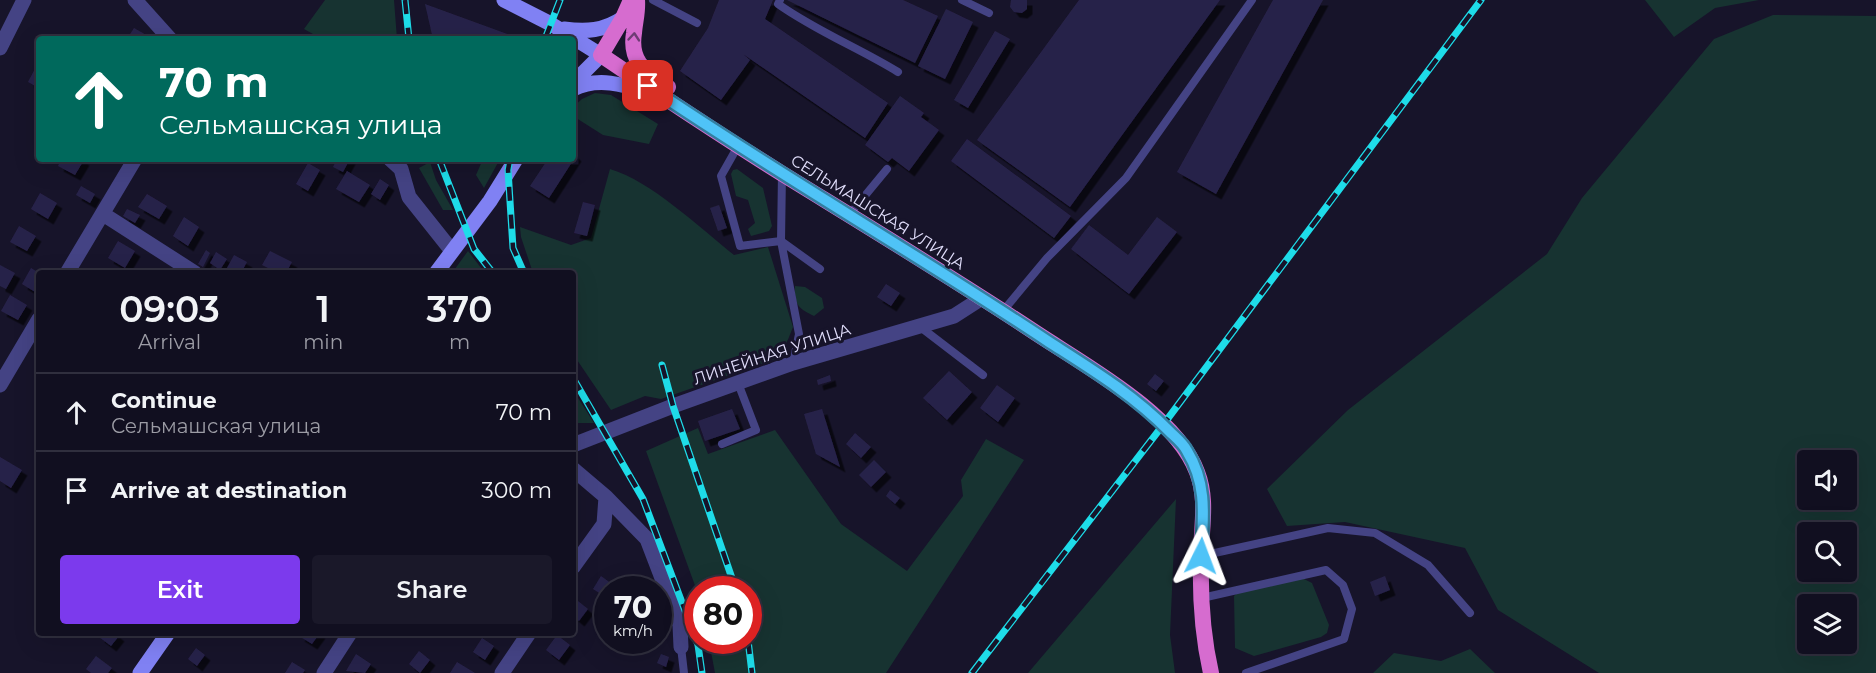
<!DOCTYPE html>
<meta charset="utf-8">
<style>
:root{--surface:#110f20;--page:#1a1829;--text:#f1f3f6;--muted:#9c9ca5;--line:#302f3e;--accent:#7c3aed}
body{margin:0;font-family:Montserrat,sans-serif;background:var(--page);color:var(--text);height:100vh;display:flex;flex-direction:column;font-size:22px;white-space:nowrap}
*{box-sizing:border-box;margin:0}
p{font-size:20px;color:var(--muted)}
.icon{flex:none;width:33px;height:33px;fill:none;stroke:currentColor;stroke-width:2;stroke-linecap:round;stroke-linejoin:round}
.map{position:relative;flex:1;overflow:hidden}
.side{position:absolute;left:36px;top:270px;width:540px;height:366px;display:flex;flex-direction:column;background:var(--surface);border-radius:6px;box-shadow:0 6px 24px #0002,0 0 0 2px var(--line)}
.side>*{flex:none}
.banner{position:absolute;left:36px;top:36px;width:540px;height:126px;border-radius:6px;box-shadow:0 6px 24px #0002,0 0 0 2px var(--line);background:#00695c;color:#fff;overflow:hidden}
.tools{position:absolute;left:1797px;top:450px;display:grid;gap:12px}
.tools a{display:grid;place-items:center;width:60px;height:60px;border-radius:6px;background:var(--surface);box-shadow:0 6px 24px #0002,0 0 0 2px var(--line);font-size:30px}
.speed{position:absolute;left:594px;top:576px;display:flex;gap:12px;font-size:30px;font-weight:700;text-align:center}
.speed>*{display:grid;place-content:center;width:78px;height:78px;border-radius:50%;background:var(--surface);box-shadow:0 6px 24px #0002,0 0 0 2px var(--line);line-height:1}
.speed small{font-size:15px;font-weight:400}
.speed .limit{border:9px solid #d22;background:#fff;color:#111}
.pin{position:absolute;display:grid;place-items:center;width:51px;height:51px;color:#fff;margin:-26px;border-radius:12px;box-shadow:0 3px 9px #0006}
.me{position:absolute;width:66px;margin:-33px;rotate:3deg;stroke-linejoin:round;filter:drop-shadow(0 0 4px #0008)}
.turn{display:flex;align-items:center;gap:21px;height:126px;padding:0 24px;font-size:27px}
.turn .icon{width:78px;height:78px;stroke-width:2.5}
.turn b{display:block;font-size:42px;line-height:51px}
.eta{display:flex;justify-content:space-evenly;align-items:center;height:102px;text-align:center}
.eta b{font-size:36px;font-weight:600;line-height:42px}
.button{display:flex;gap:12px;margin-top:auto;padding:12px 24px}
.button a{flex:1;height:69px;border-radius:6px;background:var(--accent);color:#fff;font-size:24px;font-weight:600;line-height:69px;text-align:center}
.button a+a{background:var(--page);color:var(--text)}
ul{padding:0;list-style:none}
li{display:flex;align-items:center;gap:18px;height:78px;padding:0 24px;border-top:2px solid var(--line)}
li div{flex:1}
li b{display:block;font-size:22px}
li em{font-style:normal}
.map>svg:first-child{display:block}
.green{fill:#173331;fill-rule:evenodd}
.building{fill:#282249;filter:url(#shadow)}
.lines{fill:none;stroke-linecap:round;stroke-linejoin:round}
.service{stroke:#444384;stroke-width:8}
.minor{stroke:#444384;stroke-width:15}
.secondary{stroke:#8081f3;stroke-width:15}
.trunk{stroke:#d66ccf;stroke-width:16}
.rail-casing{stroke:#1edce9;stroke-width:7}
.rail{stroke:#17142a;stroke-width:4.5;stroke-dasharray:14;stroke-linecap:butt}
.oneway{stroke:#6d3c74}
.route-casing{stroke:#337fa1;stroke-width:15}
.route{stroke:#4fc3f7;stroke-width:10}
.labels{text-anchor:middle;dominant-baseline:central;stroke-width:6;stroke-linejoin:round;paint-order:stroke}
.street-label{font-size:16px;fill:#e2dffc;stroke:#17142a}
</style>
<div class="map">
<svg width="1876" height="673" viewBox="0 0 1876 673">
<defs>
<filter id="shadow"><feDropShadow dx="5.5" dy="5.5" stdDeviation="0" flood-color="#0009"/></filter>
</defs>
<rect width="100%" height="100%" fill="#17142a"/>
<path class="green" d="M325,0H394L397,39H322L304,29Z
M1645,0H1759L1715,8L1674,37Z
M1773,15L1876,16V673H1599L1498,610L1465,548L1345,522L1287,526L1267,489L1348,410L1547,254L1582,198L1714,39ZM1808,460H1846V500H1808ZM1808,532H1846V572H1808ZM1808,604H1846V644H1808Z
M595,93L611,95L658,124L649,144L603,135L573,116V107L582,99Z
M483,159H500L484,188L476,175Z
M430,162L436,180L453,210H443L419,168Z
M610,169C651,181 700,228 734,255L768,247L793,327L781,357L661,399L645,396L611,410L573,354V273H533L521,237L520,227L571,245L591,238Z
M737,169L763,188L772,226L769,231L751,236L748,229L755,223L748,200L736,196L731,174L733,170Z
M468,251L485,273H452Z
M795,286L805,287L822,298L824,308L814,316C799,309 794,305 795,286Z
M573,390L594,423H573Z
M698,428L708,454L775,430L841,524L907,571L963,496L961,480L986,439L1024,460L886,673H715L709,641L748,640V590L697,591L646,451Z
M1176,499L1170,635L1175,673H1028Z
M1300,577L1312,583L1329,625L1327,633L1321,637L1254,656L1235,648L1234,596L1238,592Z
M1470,649L1495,673H1373L1394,653L1441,661Z"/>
<path class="building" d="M719,0H773L765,19L888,103L865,138L743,54L750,60L721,100L680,71L708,28Z
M787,0H903L938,16L915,63Z
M1011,0H1027V9L1022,13L1014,12L1010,7Z
M1079,0H1220L1070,207L977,140Z
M1273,0H1323L1216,194L1177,172Z
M425,4L510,35L508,39H433Z
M946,9L973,22L945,79L918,66Z
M134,28L148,36L146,39H127Z
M995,31L1010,39L968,108L954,100Z
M37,65L39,66V88L28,82Z
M900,96L924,113L921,117L939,130L909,171L892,158L888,162L865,145Z
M967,139L1071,216L1054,238L951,161Z
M573,153L576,156L549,198L530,186L548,159H573Z
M61,159H82L84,160L75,175L58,166Z
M337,159H350L343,172L333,167Z
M308,163L320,170L308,191L296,184Z
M347,171L370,185L359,202L336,189Z
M380,179L389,185L380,200L371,194Z
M81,186L95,194L90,203L76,195Z
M40,193L57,203L48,219L31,209Z
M147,194L167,206L159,219L138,207Z
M583,202L595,205L587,236L574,233Z
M719,205L727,228L718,231L710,208Z
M127,209L140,215L135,223L123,216Z
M184,217L199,227L188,246L173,236Z
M1157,217L1177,232L1129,294L1071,249L1089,225L1128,255Z
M19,226L36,236L27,251L10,242Z
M118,241L135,251L125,268L108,258Z
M206,250L210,253L203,267L198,264Z
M270,251L292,262L286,273H278L262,265Z
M216,252L227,259L220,270L210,263Z
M234,255L247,262L241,273H235L227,268Z
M0,265L15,273L6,289L0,286Z
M31,268L39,273V286L35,292L22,284Z
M886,284L900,293L891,306L877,297Z
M10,295L27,305L18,320L1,311Z
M949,371L972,392L947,420L923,398Z
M1155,374L1164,381L1156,391L1147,384Z
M830,375L831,381L818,385L817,380Z
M997,385L1015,398L998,422L980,408Z
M732,409L740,429L705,441L698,421Z
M822,409L840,467L816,454L804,414Z
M855,433L871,447L861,458L846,444Z
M0,457L22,470L11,488L0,481Z
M874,460L886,472L871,487L859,475Z
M890,490L900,498L895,504L886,496Z
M601,576L612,584L604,596L593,589Z
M1385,576L1390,590L1375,596L1370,582Z
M578,601L588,609L579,621L573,616V608Z
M102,633H115L119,636L111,646L99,637Z
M302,633H320L312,644L299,636Z
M557,635L570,645L559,660L546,650Z
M482,638L494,646L485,660L473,652Z
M196,648L205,655L197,666L188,659Z
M419,651L430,660L420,673L409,664Z
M356,654L371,664L365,673L346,671Z
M661,654L669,657L666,667L657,663Z
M96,656L112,668L108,673H91L86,669Z
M292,662L305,670L303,673H285Z
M457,662L475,673H450Z"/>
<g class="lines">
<path class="service" d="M653,0L697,23
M780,0L778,4C816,31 859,48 898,72
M962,0L989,13
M738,146L721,176L740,246L781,241L799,334L793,363
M782,173L781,241L820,269
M849,215L887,169
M1003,311L1047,258L1126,178L1252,0
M919,326L983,375
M722,444L756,430L738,383
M1201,556L1328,528L1375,533L1428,565L1470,613
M1202,598L1326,570L1343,585L1352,609L1344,639L1246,673
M681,647L684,673"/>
<path class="minor" d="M135,0L170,39
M0,48L24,0
M390,159L401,169L409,197L452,251
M103,214L195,273
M67,273L135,159
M0,385L39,319
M573,445L673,406L793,363L954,316L982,298
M573,469L606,497L647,539L680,625L681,647
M573,567L604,524L606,497
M324,673L350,633
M502,673L529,633"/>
<path class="secondary" d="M504,0L551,24L601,55L573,83
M564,29C586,32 604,31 623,18
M573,89C601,75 630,87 657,95
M436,273L490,201L516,159
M140,673L168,633"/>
<path class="trunk" d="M631,0L623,18L601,55C660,95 720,135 781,173C867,226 953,278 1036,333C1086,366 1176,415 1197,472C1208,500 1201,528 1201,556C1200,593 1203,638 1211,673
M637,0C638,12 635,21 634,33C629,63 647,72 668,87"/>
<g class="rail-casing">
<path id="rail" d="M405,0L409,39
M545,39L560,0
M439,159L474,249L493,273
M510,159L508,170L513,248L524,273
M662,365L673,406L736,590
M573,378L643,499L698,645L702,673
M748,640L752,673
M972,673L1163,425L1481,0"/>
</g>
<use href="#rail" class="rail"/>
</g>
<defs><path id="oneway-chevron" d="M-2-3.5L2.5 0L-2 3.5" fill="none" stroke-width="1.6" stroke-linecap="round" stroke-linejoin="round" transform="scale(1.5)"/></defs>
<use class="oneway" href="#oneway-chevron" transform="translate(634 37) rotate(-85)"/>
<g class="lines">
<g class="route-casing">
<path id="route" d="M648,86C779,175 917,254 1049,342C1091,369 1134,395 1169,431C1175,437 1183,443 1187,451C1208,485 1203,518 1201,556"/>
</g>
<use href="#route" class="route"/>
</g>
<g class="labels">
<g class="street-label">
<text transform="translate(878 212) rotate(32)">СЕЛЬМАШСКАЯ УЛИЦА</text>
<text transform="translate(772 354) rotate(-18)">ЛИНЕЙНАЯ УЛИЦА</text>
</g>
</g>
</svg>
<div class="tools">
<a><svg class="icon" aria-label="sound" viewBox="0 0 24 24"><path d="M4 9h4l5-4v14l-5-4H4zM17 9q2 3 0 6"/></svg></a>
<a><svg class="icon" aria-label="search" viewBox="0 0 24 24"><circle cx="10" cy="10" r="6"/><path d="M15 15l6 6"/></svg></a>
<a><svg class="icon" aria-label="layers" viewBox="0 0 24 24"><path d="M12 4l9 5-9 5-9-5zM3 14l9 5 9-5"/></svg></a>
</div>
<div class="speed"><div>70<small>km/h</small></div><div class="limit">80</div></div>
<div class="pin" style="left:648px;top:86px;background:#d93025"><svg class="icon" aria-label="arrive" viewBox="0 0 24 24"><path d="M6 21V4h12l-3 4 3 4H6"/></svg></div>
<svg class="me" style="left:1201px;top:556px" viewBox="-20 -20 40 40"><path d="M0-17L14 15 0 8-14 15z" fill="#4fc3f7" stroke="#fff" stroke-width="4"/></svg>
<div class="banner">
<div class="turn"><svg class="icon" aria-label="ahead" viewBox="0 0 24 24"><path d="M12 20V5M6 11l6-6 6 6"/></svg><div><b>70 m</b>Сельмашская улица</div></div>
</div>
<section class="side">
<div class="eta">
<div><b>09:03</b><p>Arrival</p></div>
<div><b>1</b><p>min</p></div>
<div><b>370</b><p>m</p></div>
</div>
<ul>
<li><svg class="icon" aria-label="ahead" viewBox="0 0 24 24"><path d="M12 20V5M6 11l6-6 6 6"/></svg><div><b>Continue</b><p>Сельмашская улица</p></div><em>70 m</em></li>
<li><svg class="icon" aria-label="arrive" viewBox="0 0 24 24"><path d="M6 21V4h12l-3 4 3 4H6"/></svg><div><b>Arrive at destination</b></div><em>300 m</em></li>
</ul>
<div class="button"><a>Exit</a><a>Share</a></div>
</section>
</div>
